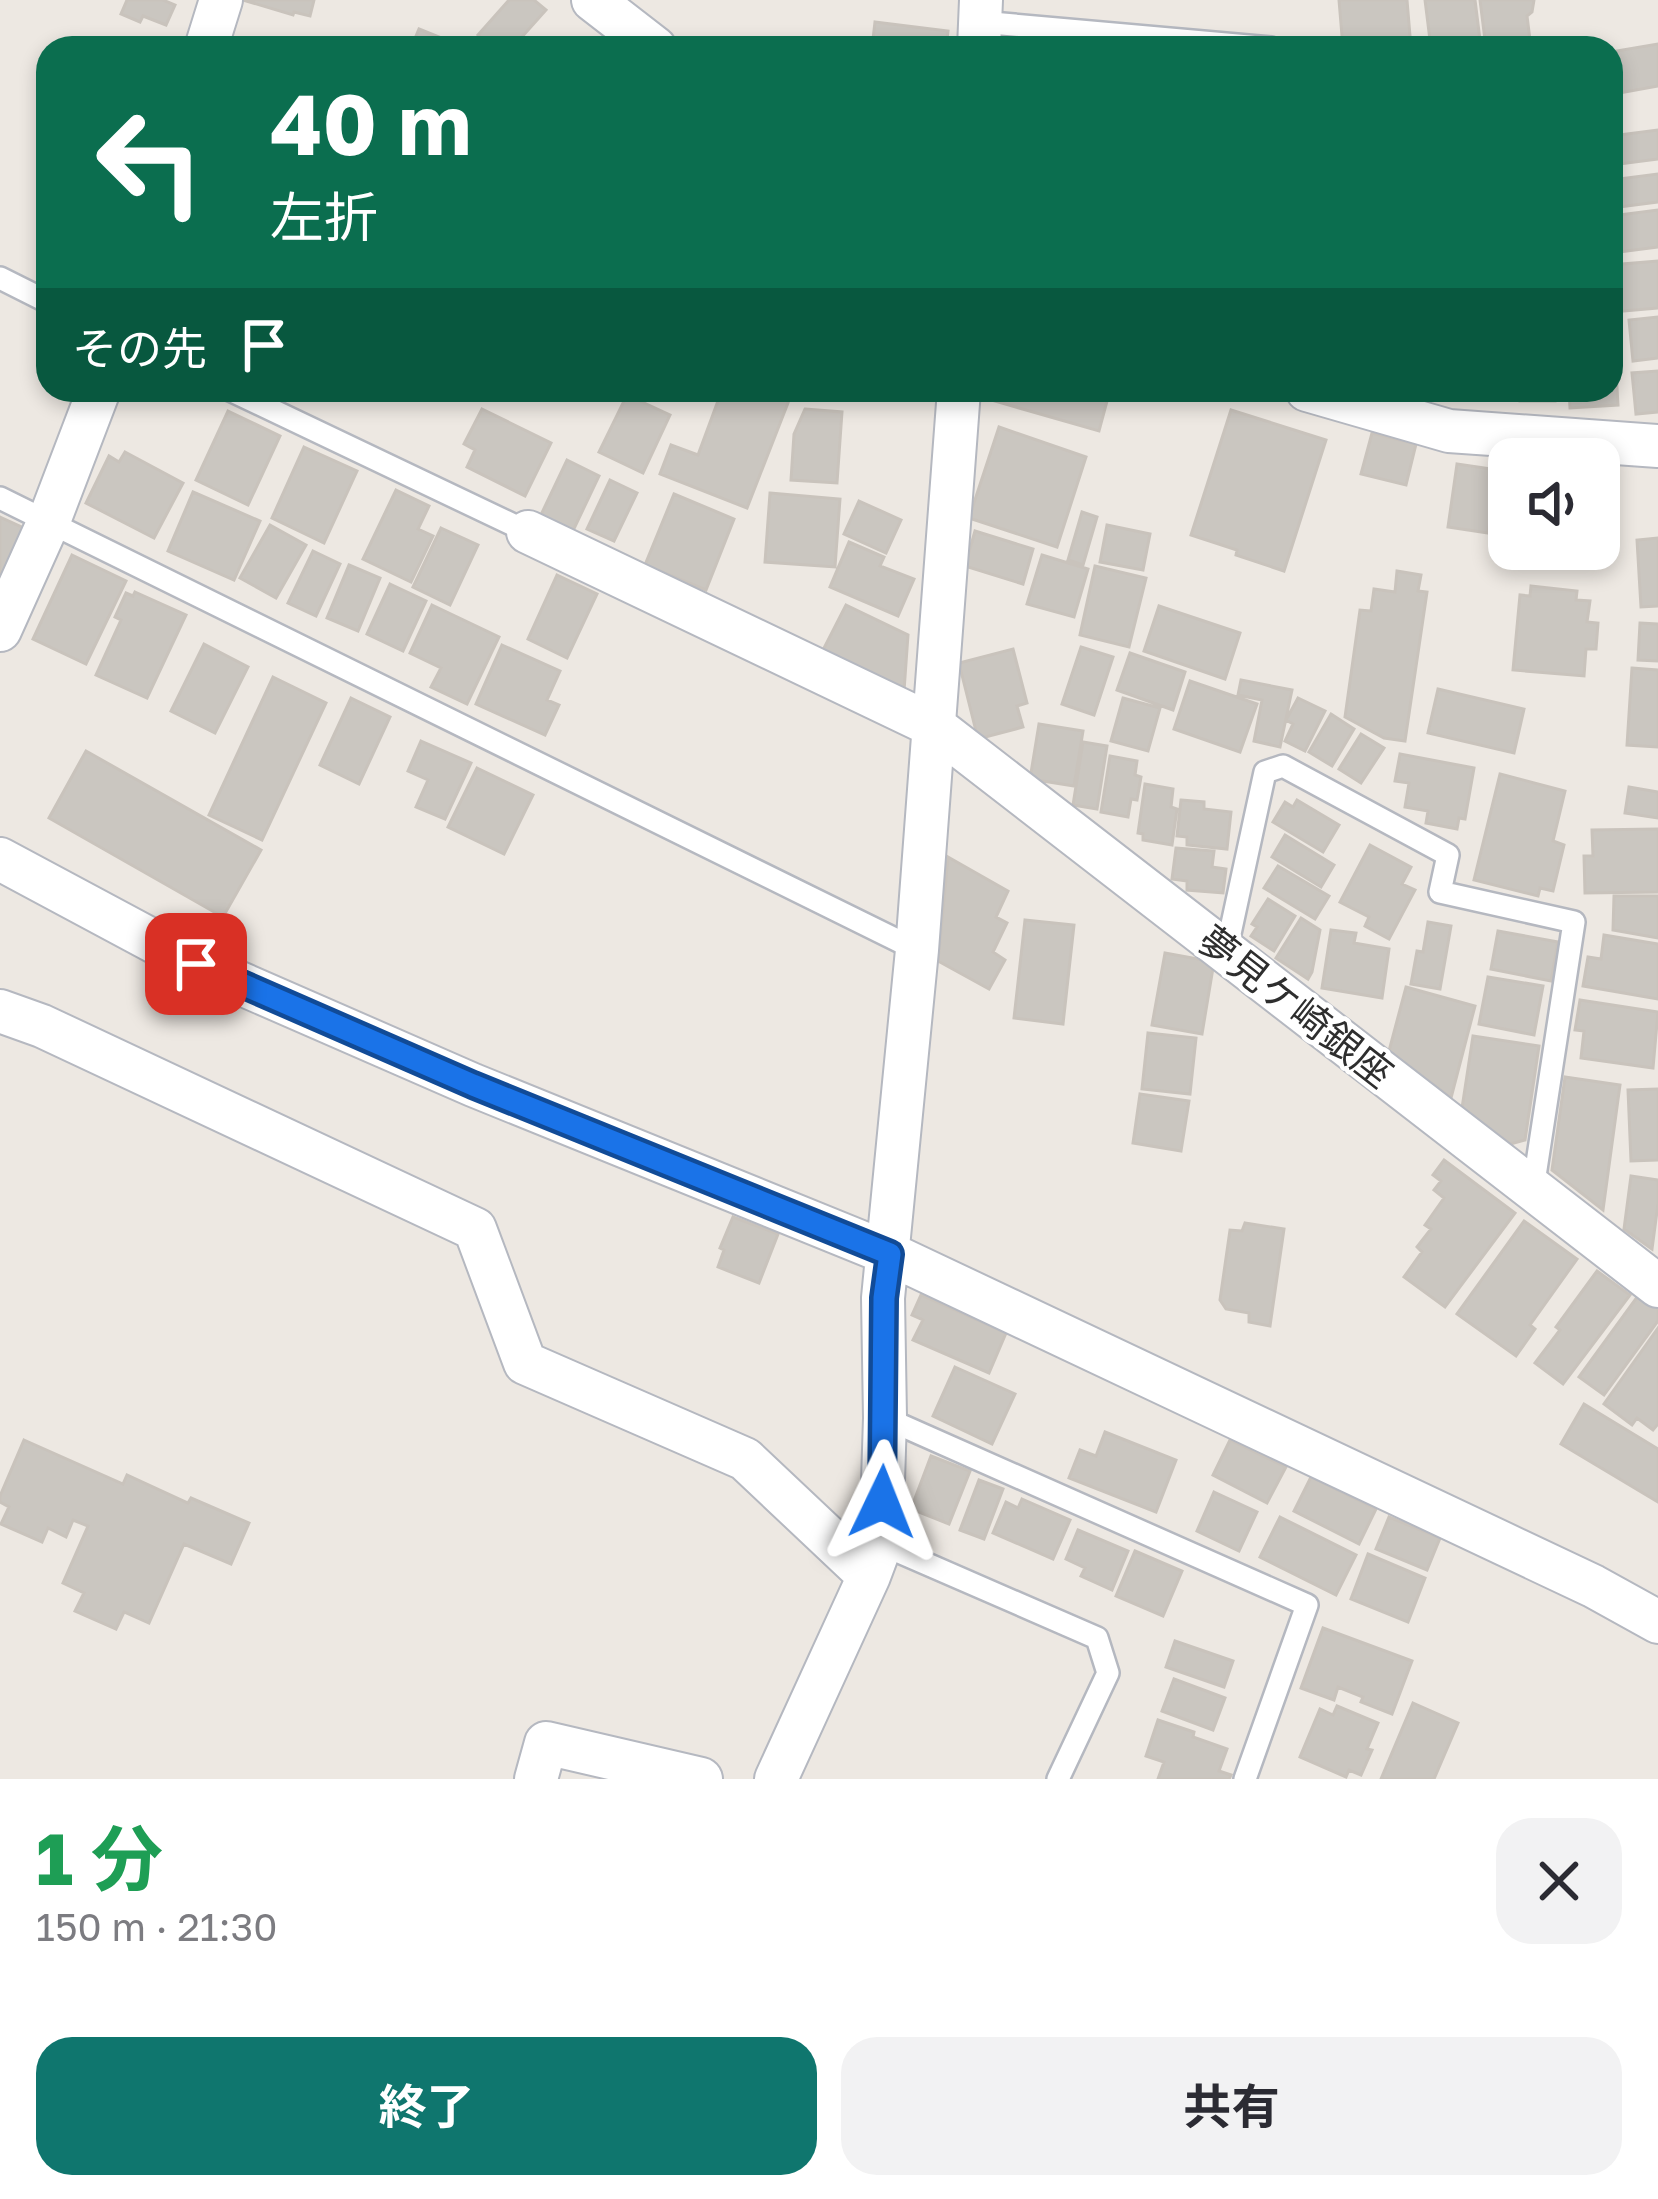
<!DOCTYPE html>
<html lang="ja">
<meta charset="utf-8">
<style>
:root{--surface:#fff;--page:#f2f2f3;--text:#2b2b33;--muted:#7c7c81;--accent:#0f766e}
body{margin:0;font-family:"Golos Text","Noto Sans JP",sans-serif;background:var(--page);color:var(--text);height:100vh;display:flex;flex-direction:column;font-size:45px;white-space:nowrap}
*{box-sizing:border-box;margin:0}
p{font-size:39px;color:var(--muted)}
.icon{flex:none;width:66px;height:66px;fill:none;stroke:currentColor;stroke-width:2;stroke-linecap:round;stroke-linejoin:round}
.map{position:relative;height:1779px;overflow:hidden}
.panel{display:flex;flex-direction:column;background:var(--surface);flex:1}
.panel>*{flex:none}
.banner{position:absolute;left:36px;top:36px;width:1587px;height:366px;border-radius:36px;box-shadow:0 6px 18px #0003;background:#0b6e4f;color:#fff;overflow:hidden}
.fabs{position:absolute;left:1488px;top:438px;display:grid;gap:24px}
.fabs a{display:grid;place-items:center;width:132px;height:132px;border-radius:24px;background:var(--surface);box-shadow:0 6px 18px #0003;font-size:60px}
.pin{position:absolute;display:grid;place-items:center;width:102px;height:102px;color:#fff;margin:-51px;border-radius:24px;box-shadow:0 6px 18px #0006}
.me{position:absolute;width:132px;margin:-66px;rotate:2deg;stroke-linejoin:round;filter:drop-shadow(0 0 9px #0008)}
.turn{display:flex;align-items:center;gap:42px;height:252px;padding:0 36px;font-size:54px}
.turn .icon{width:156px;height:156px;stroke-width:2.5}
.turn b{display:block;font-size:84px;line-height:102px}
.then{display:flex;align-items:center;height:114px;padding:0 36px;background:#0003;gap:24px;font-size:45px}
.round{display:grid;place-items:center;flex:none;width:126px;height:126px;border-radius:36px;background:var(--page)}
.summary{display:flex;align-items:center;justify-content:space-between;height:204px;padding:0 36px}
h1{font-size:72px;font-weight:700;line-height:90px;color:#1e9e55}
.action{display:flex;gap:24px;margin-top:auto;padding:24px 36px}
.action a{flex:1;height:138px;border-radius:36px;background:var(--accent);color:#fff;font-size:48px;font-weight:700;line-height:138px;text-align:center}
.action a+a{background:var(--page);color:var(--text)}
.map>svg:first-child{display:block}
.building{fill:#cac6c0;stroke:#c9c3bc;stroke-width:3}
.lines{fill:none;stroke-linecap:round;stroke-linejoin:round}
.lane-casing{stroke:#b5b8c0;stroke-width:26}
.street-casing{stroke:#b5b8c0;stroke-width:46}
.lane{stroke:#fff;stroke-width:21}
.street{stroke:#fff;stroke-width:42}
.route-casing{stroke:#114b97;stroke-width:30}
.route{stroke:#1a73e8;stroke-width:21}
.labels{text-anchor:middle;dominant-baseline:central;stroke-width:9;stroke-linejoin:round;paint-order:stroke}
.street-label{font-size:39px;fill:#2e2e2e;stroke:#fff}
</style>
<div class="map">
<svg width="1658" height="1779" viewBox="0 0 1658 1779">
<rect width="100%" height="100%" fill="#ede8e2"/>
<path class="building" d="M127,0H163L175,5L166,25L143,16L140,22L121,14Z
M243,0H314L310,16L294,12L293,15Z
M509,0H534L546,10L512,48H492L478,35Z
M1339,0H1407L1411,48H1343Z
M1425,0H1475L1481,48H1431Z
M1480,0H1534L1532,12L1527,16L1531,48H1486Z
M875,22L948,31L946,48H872Z
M419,29L466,48H411Z
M1658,44V86L1614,94L1611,52Z
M1658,130V159L1611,165V136Z
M1658,174V202L1611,208V180Z
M1658,210V247L1611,253V216Z
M1658,261V308L1611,312V265Z
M1658,317V358L1633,361L1629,320Z
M1611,370H1616L1618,405L1570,408L1569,390H1611Z
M1658,371V412L1636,414L1632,373Z
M722,390H793L747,508L660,474L671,445L698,455Z
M983,390H1110L1099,431L981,397Z
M1520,390H1555V401H1520Z
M627,395L670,415L643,473L599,452Z
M482,409L551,443L525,496L467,467L475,450L464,444Z
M805,409L842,412L837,483L791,480L794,434Z
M1231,410L1326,440L1284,571L1236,555L1237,550L1191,535Z
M228,411L280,436L248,505L196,480Z
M999,427L1086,457L1057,547L969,518Z
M1372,433L1416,444L1406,485L1361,474Z
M304,447L357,471L324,543L272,518Z
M125,452L183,483L154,538L86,503L109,456L119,462Z
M567,460L599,476L571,535L539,519Z
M1457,464L1498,470L1488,533L1448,527Z
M610,480L637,493L614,541L587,529Z
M396,490L429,506L418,529L433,536L411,582L363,559Z
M193,492L260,521L234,580L168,551Z
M770,493L840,499L835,567L765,562Z
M674,494L734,519L706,590L645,565Z
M859,501L901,520L886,553L844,534Z
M1082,512L1097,517L1083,565L1068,560Z
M0,517L26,529L0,585Z
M270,525L306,545L276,598L240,578Z
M1107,525L1150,534L1143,570L1100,562Z
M441,528L478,545L450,605L413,587Z
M975,531L1033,549L1023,584L965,566Z
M1658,538V606L1641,607L1637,540Z
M849,542L884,557L880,566L914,579L898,616L830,587Z
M313,551L340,564L316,616L288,603Z
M72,555L126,581L86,664L33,639Z
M1042,555L1088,569L1074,617L1027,604Z
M349,565L380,578L358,631L327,618Z
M1095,566L1146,578L1129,647L1080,635Z
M1397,571L1421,575L1418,591L1427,592L1405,741L1384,738L1345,717L1360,610L1371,611L1374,589L1395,592Z
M557,575L597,594L567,658L528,639Z
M390,584L426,601L403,651L367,634Z
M1531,586L1577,591L1576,600L1590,601L1587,622L1598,623L1596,649H1586L1584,676L1513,670L1520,595L1530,596Z
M135,592L186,615L147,698L96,675L121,620L115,617L126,593L133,596Z
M432,605L499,637L467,704L431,687L441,668L410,653Z
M846,605L908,635L904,691L822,652Z
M1159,606L1240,633L1225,679L1144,651Z
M1640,623L1658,624V661L1638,660Z
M204,644L248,667L215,733L171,711Z
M502,645L560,671L547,700L559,705L545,735L476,704Z
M1081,647L1113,657L1094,715L1062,704Z
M1013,649L1027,703L1017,706L1023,727L978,739L959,663Z
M1130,653L1185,672L1173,710L1117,690Z
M1632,668L1658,670V747L1627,745Z
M273,677L326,703L262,840L209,815Z
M1241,680L1292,690L1280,747L1254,741L1262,700L1238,695Z
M1190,681L1257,704L1240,752L1174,729Z
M1438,689L1524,709L1514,753L1428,733Z
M351,698L390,717L359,784L320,765Z
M1123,698L1160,708L1148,751L1111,741Z
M1298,698L1325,711L1305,751L1285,741L1293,724L1286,720Z
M1331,714L1354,729L1332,766L1309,752Z
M1039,724L1083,731L1074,786L1030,779Z
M1361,734L1384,748L1361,783L1339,769Z
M421,741L471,763L445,819L416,807L428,780L408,771Z
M1083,742L1107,746L1097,809L1073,805Z
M86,751L261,850L223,917L49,818Z
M1400,754L1474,768L1465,819L1459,818L1457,829L1426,823L1428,811L1405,807L1409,783L1395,781Z
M1110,756L1137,761L1135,775L1141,777L1137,800L1131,799L1128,817L1101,812Z
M477,768L533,795L504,854L448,827Z
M1500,774L1565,791L1553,841L1564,845L1553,891L1540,888L1538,896L1474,880Z
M1145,784L1173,789L1171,807L1177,809L1172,845L1143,840V834L1138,833Z
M1629,787L1658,792V818L1625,813Z
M1181,800L1204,802V809L1231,812L1227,849L1187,845V837L1177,836Z
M1297,800L1339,825L1323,852L1273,822L1285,802L1293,807Z
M1658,829V892L1585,893L1584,856H1593L1592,830Z
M1285,835L1334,865L1321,887L1272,857Z
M1370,845L1411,867L1402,884L1415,890L1389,939L1365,926L1369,917L1340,902Z
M1176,848L1214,851L1212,867L1226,869L1223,893L1187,890V881L1172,879Z
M948,857L1008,891L996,917L1007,923L993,952L1005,960L989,989L938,961Z
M1278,866L1329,896L1315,919L1264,888Z
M1614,896H1658V938L1613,930Z
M1268,899L1295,916L1274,951L1251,936L1257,927L1252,924Z
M1301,918L1320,930L1312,972L1308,979L1276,958Z
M1025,920L1074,925L1063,1024L1014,1018Z
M1428,922L1451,926L1440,989L1411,984L1417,951L1423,952Z
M1331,930L1356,933L1354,943L1389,949L1382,998L1322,988Z
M1498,931L1558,942L1551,981L1491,969Z
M1604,935L1658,944V999L1583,986L1588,957L1601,959Z
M1165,953L1214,962L1202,1034L1152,1025Z
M1488,977L1543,986L1534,1035L1479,1024Z
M1406,987L1475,1006L1451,1098L1389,1051Z
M1580,1000L1658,1012L1653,1068L1581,1058L1584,1031L1575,1030Z
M1148,1033L1196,1038L1190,1094L1142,1089Z
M1473,1036L1539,1046L1525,1140L1510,1144L1462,1108Z
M1565,1077L1620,1085L1603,1210L1552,1170Z
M1658,1089V1160L1631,1161L1628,1090Z
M1140,1094L1189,1101L1181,1151L1133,1143Z
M1444,1160L1515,1213L1445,1307L1404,1277L1422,1252L1417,1247L1431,1229L1425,1225L1444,1198L1434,1190L1441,1181L1433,1175Z
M1631,1176L1658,1180V1204L1652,1249L1624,1229Z
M733,1217L778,1234L759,1283L718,1267L724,1250L720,1248Z
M1524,1221L1577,1259L1530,1325L1535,1329L1516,1356L1457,1314Z
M1245,1223L1284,1229L1270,1326L1249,1322V1313L1226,1309L1220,1300L1230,1230L1242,1231Z
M1597,1271L1630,1295L1563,1384L1535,1363L1560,1330L1556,1327Z
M1640,1293L1658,1306V1321L1604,1395L1579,1377Z
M921,1295L1006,1333L989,1373L913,1340L923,1320L912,1315Z
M1658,1328V1424L1653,1430L1637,1418L1632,1425L1604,1404Z
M955,1367L1015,1394L992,1444L933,1416Z
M1584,1404L1658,1449V1502L1561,1444Z
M1105,1432L1176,1460L1156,1512L1069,1478L1080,1450L1096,1456Z
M24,1440L123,1484L127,1475L188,1503L191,1498L249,1523L231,1564L184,1544L149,1623L124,1612L116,1629L75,1611L84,1593L63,1583L88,1526L73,1520L66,1537L48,1528L42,1542L1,1524L9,1507L0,1502V1496Z
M1230,1440L1286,1467L1267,1503L1213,1475Z
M931,1456L970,1471L949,1524L911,1509Z
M1311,1477L1376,1509L1359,1544L1294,1511Z
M979,1480L1003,1489L984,1539L960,1530Z
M1214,1492L1257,1512L1239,1551L1197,1531Z
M1022,1499L1070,1520L1053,1559L993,1533L1006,1502L1018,1508Z
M1280,1517L1356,1555L1336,1595L1260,1557Z
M1389,1517L1440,1538L1427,1570L1376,1549Z
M1078,1530L1128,1551L1112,1590L1081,1576L1085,1568L1066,1559Z
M1135,1551L1182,1571L1163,1616L1116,1596Z
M1368,1554L1425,1578L1408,1622L1351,1599Z
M1323,1628L1412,1661L1392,1714L1361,1702L1363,1697L1338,1687L1334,1700L1301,1688Z
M1175,1641L1233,1661L1224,1687L1166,1667Z
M1174,1679L1225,1698L1213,1730L1162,1711Z
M1413,1703L1458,1723L1434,1779H1381Z
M1337,1706L1378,1723L1367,1749L1372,1750L1361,1775L1349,1770L1346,1777L1300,1757L1320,1709L1333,1715Z
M1158,1720L1194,1732L1193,1737L1227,1749L1219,1771L1231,1775L1229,1779H1158L1164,1762L1146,1756Z"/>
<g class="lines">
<g class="lane-casing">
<path id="lane" d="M980,22L1271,48
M0,278L48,302
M230,390L528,532
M0,498L917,950
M1226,952L1265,772L1283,766L1448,855L1440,892L1574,922L1533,1189
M885,1418L1307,1605L1245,1779
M881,1544L1097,1638L1108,1673L1058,1779"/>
</g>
<g class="street-casing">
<path id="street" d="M593,0L655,48
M206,48L221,0
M979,48L981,0
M1307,390L1449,431L1658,446
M528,532L934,726L1658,1286
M0,630L49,521L99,390
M0,859L196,964L473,1085L890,1254L1593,1586L1658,1622
M0,1011L42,1026L475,1229L525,1363L745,1459L869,1576
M536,1779L546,1743L701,1779
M776,1779L869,1576L881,1544L885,1418L883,1298L917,950L959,390"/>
</g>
<use href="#lane" class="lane"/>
<use href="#street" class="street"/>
</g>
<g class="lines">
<g class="route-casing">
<path id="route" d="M196,964L473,1085L890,1254L884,1298L882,1502"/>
</g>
<use href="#route" class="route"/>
</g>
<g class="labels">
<g class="street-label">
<text transform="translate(1296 1006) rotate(38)">夢見ケ崎銀座</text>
</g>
</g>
</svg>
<div class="fabs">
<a><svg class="icon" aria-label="sound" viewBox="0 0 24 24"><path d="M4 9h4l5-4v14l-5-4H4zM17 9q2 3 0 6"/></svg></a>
</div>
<div class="pin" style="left:196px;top:964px;background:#d93025"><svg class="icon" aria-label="arrive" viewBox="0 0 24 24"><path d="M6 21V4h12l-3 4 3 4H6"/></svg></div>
<svg class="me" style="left:882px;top:1502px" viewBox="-20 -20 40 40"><path d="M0-17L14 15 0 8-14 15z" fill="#1a73e8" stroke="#fff" stroke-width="4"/></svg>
<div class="banner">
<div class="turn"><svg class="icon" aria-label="left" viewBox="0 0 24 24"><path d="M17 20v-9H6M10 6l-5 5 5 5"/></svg><div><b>40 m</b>左折</div></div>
<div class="then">その先<svg class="icon" aria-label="arrive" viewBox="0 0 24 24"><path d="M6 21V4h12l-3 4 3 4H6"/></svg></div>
</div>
</div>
<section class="panel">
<div class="summary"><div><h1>1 分</h1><p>150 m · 21:30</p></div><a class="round"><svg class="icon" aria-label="close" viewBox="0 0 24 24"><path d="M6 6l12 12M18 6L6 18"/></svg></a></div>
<div class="action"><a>終了</a><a>共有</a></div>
</section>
